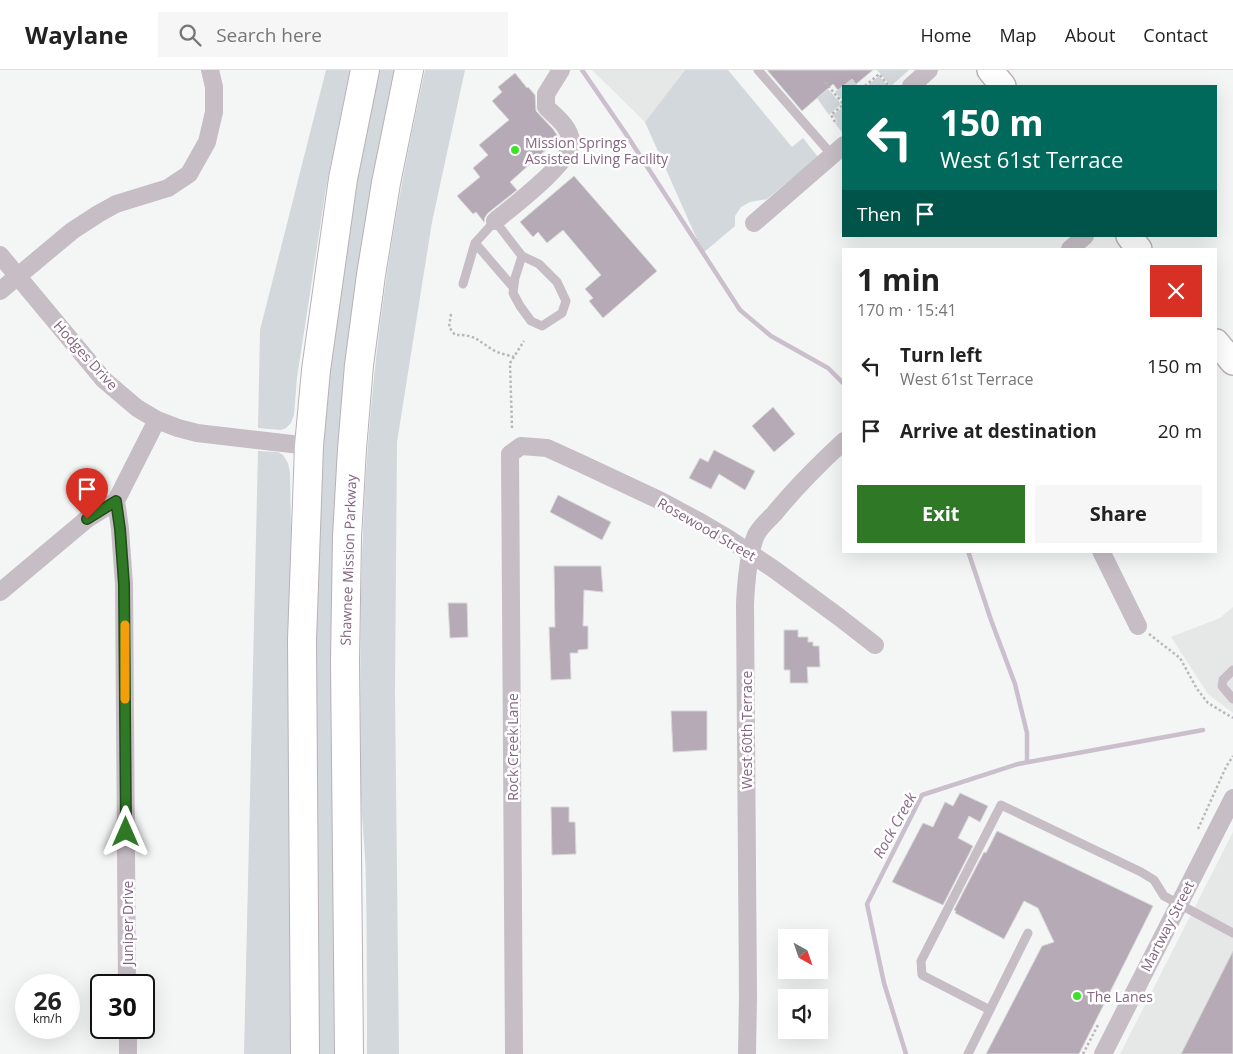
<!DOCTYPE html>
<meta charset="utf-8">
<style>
:root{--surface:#fff;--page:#f6f6f6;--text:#222;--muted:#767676;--line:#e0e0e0;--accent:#2f7825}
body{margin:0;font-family:"Open Sans",sans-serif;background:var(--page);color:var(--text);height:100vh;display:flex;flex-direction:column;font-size:19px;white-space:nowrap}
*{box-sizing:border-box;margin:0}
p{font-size:16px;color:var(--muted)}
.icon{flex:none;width:28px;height:28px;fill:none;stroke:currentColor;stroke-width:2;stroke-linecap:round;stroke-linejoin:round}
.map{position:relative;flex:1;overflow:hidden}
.drawer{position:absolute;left:842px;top:178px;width:375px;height:305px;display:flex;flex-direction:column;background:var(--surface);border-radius:0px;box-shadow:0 5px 20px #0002}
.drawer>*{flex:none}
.banner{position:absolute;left:842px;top:15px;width:375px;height:152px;border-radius:0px;box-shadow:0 5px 20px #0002;background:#00695c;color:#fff;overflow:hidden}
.needle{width:32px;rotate:140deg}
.buttons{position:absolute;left:778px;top:859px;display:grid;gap:10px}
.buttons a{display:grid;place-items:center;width:50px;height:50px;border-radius:0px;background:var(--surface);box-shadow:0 5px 20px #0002;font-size:25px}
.speed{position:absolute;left:15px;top:904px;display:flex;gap:10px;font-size:25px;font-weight:700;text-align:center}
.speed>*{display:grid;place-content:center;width:65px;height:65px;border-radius:50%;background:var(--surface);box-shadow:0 5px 20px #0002;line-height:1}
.speed small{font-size:12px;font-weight:400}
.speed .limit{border:2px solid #111;border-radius:8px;background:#fff;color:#111}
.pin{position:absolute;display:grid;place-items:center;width:42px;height:42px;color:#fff;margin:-51px -21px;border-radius:50% 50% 50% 0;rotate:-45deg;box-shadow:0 0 5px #0007}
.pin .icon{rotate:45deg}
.me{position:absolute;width:55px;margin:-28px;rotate:0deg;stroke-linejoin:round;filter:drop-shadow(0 0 4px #0008)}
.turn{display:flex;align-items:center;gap:18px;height:105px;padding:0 15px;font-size:22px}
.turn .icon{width:65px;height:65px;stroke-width:2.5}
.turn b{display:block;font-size:35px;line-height:42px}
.then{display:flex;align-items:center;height:48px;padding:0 15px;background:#0003;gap:10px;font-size:19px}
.round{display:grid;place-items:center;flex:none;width:52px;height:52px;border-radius:0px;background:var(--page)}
.headline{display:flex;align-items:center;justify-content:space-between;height:85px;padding:0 15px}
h1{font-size:30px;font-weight:700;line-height:38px}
.primary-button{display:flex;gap:10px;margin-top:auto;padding:10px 15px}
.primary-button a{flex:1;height:58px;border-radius:0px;background:var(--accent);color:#fff;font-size:20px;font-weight:700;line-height:58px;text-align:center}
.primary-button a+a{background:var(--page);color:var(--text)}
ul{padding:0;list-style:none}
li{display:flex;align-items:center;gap:15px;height:65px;padding:0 15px}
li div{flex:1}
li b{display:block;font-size:19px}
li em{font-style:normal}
header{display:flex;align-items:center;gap:30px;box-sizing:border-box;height:70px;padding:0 25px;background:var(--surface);border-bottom:1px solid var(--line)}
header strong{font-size:24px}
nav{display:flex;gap:28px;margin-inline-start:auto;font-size:18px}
.search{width:350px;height:45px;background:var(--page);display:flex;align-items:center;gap:12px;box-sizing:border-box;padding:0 18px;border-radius:0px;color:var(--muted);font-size:19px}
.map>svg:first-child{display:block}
.built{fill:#e6e7e7}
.green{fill:#d2d8db}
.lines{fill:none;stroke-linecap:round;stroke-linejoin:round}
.stream{stroke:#ccbfcd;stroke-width:4.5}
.building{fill:#b7aab7;stroke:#d6d8d7}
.secondary-casing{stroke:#bcb2bb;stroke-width:28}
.trunk-casing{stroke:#b9b0b8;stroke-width:30}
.path{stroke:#bcb5bc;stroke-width:2.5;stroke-dasharray:2.5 2.5;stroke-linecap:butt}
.service{stroke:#c6bdc5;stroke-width:9}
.minor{stroke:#c6bdc5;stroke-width:18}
.secondary{stroke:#fff;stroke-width:25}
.trunk{stroke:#fff;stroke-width:28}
.route-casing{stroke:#1f4e18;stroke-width:12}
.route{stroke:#2f7825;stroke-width:9}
.slow{stroke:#f59e0b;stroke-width:9}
.poi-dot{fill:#3ee228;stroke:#fff;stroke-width:2}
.labels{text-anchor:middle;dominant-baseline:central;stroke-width:5;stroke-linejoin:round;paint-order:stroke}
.poi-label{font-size:14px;fill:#846581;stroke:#fff;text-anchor:start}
.street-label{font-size:14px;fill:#846581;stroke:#fff}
.water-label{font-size:15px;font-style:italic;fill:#8b6b8e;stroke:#fff}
</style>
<header>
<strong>Waylane</strong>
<div class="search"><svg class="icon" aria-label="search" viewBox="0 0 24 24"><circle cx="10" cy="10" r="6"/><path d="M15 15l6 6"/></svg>Search here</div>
<nav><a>Home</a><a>Map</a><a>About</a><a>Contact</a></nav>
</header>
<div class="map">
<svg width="1233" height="984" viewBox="0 0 1233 984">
<rect width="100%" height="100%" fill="#f3f6f5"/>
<path class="built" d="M592,0H685L645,52Z
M1233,537V643L1208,624L1171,567L1220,548Z
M1233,762V984H1120Z"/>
<path class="green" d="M326,0H350L326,118L297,308L294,345L291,353L286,358L281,360L258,358L260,260Z
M377,0H397L375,108L337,984H319L315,534L316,460L329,298L349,140Z
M425,0H465L432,152L397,372L395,623L399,984H367C367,928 367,871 366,815C366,785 362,755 361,726C360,660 360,593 361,527C363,398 375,268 397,141C405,94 415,47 425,0Z
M685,0H728L792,77L803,68L818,87L767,129L750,132L741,137L735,146V156L703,183L645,52Z
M877,0H909L891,16Z
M879,6L888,16H869V14Z
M852,9L858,16H844V32L835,22Z
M828,19L841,34L829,45L817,28Z
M843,37L844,38V65L835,53L837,52L833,45Z
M258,381L278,382L283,385L288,393L290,403L291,461L289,556L291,984H244Z"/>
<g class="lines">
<path class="stream" d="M582,0L626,64L740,240L771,266L828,298L844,314
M968,481L991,550L1015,614L1027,663V692
M906,984L884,913L867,834L922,725L1018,694L1203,660"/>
</g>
<path class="building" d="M767,0H873L856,14L852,9L838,20L833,14L802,41Z
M515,3L527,18L528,17L535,25L536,41L553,59L559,68L510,112L517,120L488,143L485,147L484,152L476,142L473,144L457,126L480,107L473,98L488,85L479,75L509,50L492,31L502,22L498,17Z
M574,106L657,201L603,248L589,231L593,228L585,219L601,205L563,160L547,173L538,162L533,167L520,152Z
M773,337L795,364L774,382L752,356Z
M714,380L755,401L745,420L719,404L711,419L689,408L700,388L708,392Z
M558,425L611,452L602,470L550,442Z
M554,496H601L603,522L584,520L583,556H588V579L578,580V583H570L571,609L551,610L549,557H555Z
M448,533H467L468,567L450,568Z
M784,560H798V567H808V572H813V576H819L820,597H807L808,613H790V600H784Z
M671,641H707V680L673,682Z
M960,723L988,736L980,752L969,746L958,768L973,776L943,835L892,812L923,753L933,757L945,732L953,736Z
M551,737H569V752H575L576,784L552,785Z
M997,761L1153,836L1079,984H986L1042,876L1054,872L1038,838L1024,831L1004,869L955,843L956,841L954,840L984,782L986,783Z
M1233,881V984H1181Z"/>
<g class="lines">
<g class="secondary-casing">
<path id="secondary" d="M990,0L1003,16
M1129,166L1139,179
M1216,272L1233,292"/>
</g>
<g class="trunk-casing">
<path id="trunk" d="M305,984L302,570L309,376L316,300L343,109L365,0
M349,984L345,591L347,467L352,379L359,295L371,205L386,113L409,0"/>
</g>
<path class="path" d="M825,12L844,35
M865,16L879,4L889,16
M835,52L831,45L844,34
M451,244L449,257L455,265C476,264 479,272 495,281C501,284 508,285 514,287
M512,358L510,293L524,271
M1149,564L1180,588L1197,619L1208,633L1233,648
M1198,759L1226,697L1233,686
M1083,984L1099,953"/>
<path class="service" d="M758,0L832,85
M475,173L513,217
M463,214L475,173L495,151L522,186L539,194L557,212L566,231L562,243L542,256L531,251L520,236L513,223L515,208L522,186
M1233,600L1223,610L1222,616L1233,629
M990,940L922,905L921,891L1001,735L1141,802L1154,810L1164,826L1233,863
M968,984L1028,863"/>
<path class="minor" d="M911,16L929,0
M495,151C511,138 574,90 571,71C569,56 556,47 546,37V24L561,0
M754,153L844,75
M1070,179L1085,166
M0,185L104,310L137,338L157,350L178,358L197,363L309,376
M0,221L72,161L98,144L116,134L168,118L189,104L207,72L214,42V17L210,0
M116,431L120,459L124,514L127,915
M1101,481L1138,556
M0,522L87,449L116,431L157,350
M128,958V984
M514,984L510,384L521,376L547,378L580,393L661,431L702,453L729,469L775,500L839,547L875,575
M747,984L748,926L745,534C746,513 748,484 756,465C760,457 768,450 774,444C795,418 819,394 844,371
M1103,984L1233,728"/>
<use href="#secondary" class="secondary"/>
<use href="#trunk" class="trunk"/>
</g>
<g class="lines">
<g class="route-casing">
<path id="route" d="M87,449L116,431L120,459L124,514L126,762"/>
</g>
<use href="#route" class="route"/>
<path class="slow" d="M125,555V629"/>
</g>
<g class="poi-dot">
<circle cx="515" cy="80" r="5"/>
<circle cx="1077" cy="926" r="5"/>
</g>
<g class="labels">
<g class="poi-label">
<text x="525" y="72">Mission Springs<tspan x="525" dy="16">Assisted Living Facility</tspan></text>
<text x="1087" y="926">The Lanes</text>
</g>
<g class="street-label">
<text transform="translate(86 285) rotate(48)">Hodges Drive</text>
<text transform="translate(707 459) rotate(30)">Rosewood Street</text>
<text transform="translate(348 490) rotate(-88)">Shawnee Mission Parkway</text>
<text transform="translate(746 660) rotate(-90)">West 60th Terrace</text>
<text transform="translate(512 677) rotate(-90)">Rock Creek Lane</text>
<text transform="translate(127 853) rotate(-90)">Juniper Drive</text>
<text transform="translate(1167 856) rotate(-63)">Martway Street</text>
</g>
<g class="water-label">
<text transform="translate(894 755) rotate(-61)">Rock Creek</text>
</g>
</g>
</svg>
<div class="buttons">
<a><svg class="needle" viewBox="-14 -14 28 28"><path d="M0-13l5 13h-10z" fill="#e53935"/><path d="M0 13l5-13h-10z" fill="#767676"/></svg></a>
<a><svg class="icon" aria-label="sound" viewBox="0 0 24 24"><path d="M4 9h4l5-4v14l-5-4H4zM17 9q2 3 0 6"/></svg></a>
</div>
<div class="speed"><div>26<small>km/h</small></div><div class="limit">30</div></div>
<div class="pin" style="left:87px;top:449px;background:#d93025"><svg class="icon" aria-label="arrive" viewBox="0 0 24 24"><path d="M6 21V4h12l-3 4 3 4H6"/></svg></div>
<svg class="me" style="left:126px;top:762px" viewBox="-20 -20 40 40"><path d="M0-17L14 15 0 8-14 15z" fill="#2f7825" stroke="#fff" stroke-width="4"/></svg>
<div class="banner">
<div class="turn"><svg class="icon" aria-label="left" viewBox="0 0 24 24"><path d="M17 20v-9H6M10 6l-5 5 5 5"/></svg><div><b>150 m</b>West 61st Terrace</div></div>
<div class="then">Then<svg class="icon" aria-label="arrive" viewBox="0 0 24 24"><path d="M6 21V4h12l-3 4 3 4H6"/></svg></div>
</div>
<section class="drawer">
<div class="headline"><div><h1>1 min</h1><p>170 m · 15:41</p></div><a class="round" style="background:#d93025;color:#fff"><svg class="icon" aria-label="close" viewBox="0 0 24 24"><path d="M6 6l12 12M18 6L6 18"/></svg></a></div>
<ul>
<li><svg class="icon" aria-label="left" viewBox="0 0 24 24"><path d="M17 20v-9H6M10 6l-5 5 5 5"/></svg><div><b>Turn left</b><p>West 61st Terrace</p></div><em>150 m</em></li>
<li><svg class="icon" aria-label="arrive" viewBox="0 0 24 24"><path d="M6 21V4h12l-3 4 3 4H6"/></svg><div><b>Arrive at destination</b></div><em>20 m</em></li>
</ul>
<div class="primary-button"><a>Exit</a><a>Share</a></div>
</section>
</div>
